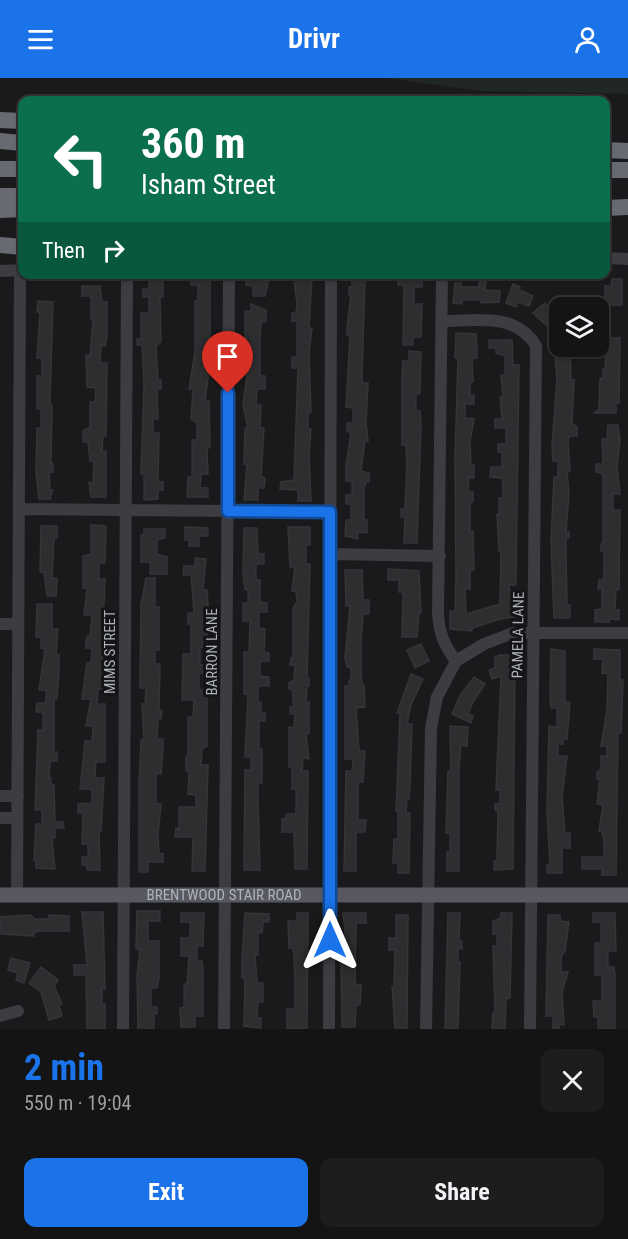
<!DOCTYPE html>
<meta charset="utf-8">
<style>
:root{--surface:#141415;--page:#1d1d1e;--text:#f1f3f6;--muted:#9d9ea0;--line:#333334;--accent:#1a73e8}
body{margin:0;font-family:"Roboto Condensed",sans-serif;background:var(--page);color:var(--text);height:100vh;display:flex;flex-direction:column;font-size:22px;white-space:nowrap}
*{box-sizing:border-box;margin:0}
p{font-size:20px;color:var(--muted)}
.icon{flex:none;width:33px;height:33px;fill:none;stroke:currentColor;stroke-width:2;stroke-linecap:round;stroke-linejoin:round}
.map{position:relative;height:951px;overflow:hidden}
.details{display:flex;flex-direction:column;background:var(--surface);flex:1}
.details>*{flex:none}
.banner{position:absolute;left:18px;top:18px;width:592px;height:183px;border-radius:12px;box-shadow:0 2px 4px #0004,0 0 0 2px var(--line);background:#0b6e4f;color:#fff;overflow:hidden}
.buttons{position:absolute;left:549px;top:219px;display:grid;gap:12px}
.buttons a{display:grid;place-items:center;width:60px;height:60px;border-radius:12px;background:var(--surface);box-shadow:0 2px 4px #0004,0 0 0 2px var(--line);font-size:30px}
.pin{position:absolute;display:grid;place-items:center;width:51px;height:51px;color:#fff;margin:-62px -26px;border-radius:50% 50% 50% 0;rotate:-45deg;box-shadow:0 0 6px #0007}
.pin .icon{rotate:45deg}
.me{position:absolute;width:66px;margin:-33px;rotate:0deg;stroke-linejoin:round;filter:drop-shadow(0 0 4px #0008)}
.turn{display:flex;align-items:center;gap:21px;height:126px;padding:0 24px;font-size:27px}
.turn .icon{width:78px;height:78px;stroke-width:2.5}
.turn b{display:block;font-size:42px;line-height:51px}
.then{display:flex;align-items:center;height:57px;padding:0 24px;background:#0003;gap:12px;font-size:22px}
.round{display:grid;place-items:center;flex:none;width:63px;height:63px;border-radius:12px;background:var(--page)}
.summary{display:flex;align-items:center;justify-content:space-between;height:102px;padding:0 24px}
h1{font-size:36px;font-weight:700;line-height:45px;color:var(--accent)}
.cta{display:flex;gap:12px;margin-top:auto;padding:12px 24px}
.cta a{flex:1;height:69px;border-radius:12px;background:var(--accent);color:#fff;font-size:24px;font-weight:700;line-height:69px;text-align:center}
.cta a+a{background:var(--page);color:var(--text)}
header{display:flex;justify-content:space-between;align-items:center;height:78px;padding:0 24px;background:var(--accent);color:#fff;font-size:27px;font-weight:700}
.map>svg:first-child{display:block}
.green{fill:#212722}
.building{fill:#2e2d30;stroke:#353538;stroke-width:1.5}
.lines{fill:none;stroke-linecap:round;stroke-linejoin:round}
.minor{stroke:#3c3c41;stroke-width:12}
.major{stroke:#585960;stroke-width:15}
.highway{stroke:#686a72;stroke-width:16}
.route-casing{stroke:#114b97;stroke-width:15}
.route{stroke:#1a73e8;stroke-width:10}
.labels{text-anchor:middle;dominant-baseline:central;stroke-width:6;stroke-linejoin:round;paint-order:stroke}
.street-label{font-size:15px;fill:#aeb2bb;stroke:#151517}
</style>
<header><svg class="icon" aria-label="menu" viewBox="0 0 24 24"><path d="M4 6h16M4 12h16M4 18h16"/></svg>Drivr<svg class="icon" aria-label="person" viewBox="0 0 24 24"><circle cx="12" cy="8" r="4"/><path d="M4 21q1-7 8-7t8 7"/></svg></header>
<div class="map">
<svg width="628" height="951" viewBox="0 0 628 951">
<rect width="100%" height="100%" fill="#1a1a1c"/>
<path class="green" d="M387,0H628V16L481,13Z"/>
<path class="building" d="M301,197H312L309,250H312L309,275L311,334H308V351H311L309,376L311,423H298V412L280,411L281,404L294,402L298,290H292V279H297V243H292V235H296L297,225L294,202L295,200H301Z
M191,199H210V285L205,323H209L210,369L207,371L208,396H201L200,410H208V419H187L188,399L192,400V362H197V345L191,341L193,311H189L195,274V223H198V207H191Z
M246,199L269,200L265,218H253V208L246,207Z
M352,199L365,200L362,298V305H368L366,345L368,363H365L361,393L369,395V404H366L364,410V442H367V455L358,454V461L345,458L346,442H351V426H346V417H352V403H346V388L351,355L347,353V345H353V330L346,329L350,257H347V249L351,217H349V209H352Z
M398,200H422V209H414V226H422L421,259H413V267H403L404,207H398Z
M149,201H163V219H160L161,264L156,268L158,302H161V311H157L158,341H153V355H159L158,404H163V412H158V421L144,422V396H141L144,307L142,267H137V261H141V235H149V219H143V211H149Z
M612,201H622V227H599V220H605V208H611Z
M479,202H486L485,212L500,213L499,224L481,225V222H462V226L453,225L455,205H461V209H479Z
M513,206L520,209L519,212L533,218L529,228L518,224L516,229L506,225Z
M82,208H100L102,224H107V259L105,268L101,267L100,285H107L106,358H103L102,373H106V419H91L89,404L93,405L94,383H90L88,364H83V353L90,349V324H95L96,310L87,309L86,277H90L93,241H91V218H82Z
M38,223L53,224L50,323L52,329L51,385L53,386V394H49L50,412H53L50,421H39L36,394L37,350H41V331H37V298H42V280H37L40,234H37Z
M545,225L557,241L548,249L533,235Z
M251,226L266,232V244H261L260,262V298H265V311H257L256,327H261L260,350H264L261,399L265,400L264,410H258V422H244L247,386H244L245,350H248L243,327L249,282H245V233H251Z
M456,255L476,256L477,271V280H472L473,304H470V317H474V326H465V340L474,341L470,363L471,387H474V400H469L468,413L473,414V424H470V453H473L474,492L470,493V511H465L466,536L500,526L501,473H499L497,436H499V420H503V408L502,400L490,399L491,389H502V374H498V366H506V350H495V341H502L500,319L503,320L501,297H505V278L496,275V270H489V262H512L513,287H519L516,503L515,507H509L512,525L518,524L520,538L500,541L472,550V553L450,551V533H455L456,500L455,379L458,280H455Z
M599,260H620L619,325H616V335H594L599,331L600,300H603V291H605L606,269H599Z
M561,268H570L571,302H574L572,346L577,349V358H570L568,362L570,393H567L569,417L566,454H569V460H566V473L567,527H570V540H554L551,461L554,399H558V383H553L552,368L557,301L555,277H563Z
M409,273L421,274L420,313L419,316H416V333H420L421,347L417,465H404L405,439H401V431L405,432L407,386L406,367H402V301L403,283H409Z
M608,347H618L620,362L617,389L620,416H613V432H620L619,512H616L615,532H619V542L609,541V544H595V532L602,531V511H598L599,502H603L604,495V473H601V466H603V399L601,395L596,394V386H603L602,361H607Z
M91,447L106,448L105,485H99V501H105L102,576H106L105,596L104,611H98L97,626H105V684H96L95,700H104L101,753H99L100,792H87V787H82V779H88V766H82L83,735H78V726L92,725V711H80L85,663H92L93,648H86L91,621H82L87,585H91L92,570H86V562L88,558H90L92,537H84L87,510H83V478L91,476Z
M41,448H57V460H54L52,500H57L56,518H47L44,494H40Z
M185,449L208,450V458H199V468H189V462H185Z
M288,449H310V467H306V486H310L307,600H309V608H307L306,624H309V656H306L309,681L303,680L302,693H308L307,791H295L294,754H282V741H286V736H296V711H292V689H289V649L294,650L295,636H290V629H293V612L289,611V605L294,602L295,587H290L291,580H293V530L297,524L296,513H292L295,489H290Z
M244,450H257L258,476H264V486H256V502H260V524L267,525V534H259V550L265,551L264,574L269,575V583H260V598L269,599V608H258V624H261V635H265V643H259V671H262V705H258V720L260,792H244L245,692H251V679H245L248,616H244V574H249L250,543H243V525H248V512H245L243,495Z
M144,451H165V460L157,462V476L167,479V496H150V484H141V457H144Z
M195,480L206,481L203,512H207L208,526L207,568L200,570V587H208L207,596L199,595V612H207V668L202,671L201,687H208L205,793H192L193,759H175L176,750L179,751V729H196V717L188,716L189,693H186V679L188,677V639H193L194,622H182L183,576H191V546H188V535H194L191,497H183L184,488H195Z
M388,491L419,493L421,535H419L417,559H402L403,514H399V502H388Z
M345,492H362L363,522H369V536H363L361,565V595L362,606L364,607L365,629L356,630L359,673H365L363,704H358V742H366L365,754H356V793H344L346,693H352L353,685L352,681H345V608H349V602H351V590L347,589L345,580L350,528H346Z
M146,500H155V529H159V572H155V586H160L159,632H162L161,641H158L157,661H163V672L161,696L156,695V726H161L158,757L159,775L163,776V784H148V794H139V705L141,662H144L142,626H145L146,610H140L141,526Z
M37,526H52V551H58L56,576L59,577V595L57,621H54V674H57V683H50L49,700H51V707H54L55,744H63L64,750H55V760H52L55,791L36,790V783H34L36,746H42V732H35L38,652H43V634H36L37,625H46V612H39L45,571L41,570V559H36Z
M421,566L429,583L415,590L407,572Z
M551,571L565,573V624H570L567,661H563V666H558V678H567L562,720L565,755H570V770H562V795H547V787H550L547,734L549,648L557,649V630H551L550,618Z
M594,571L620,572V602H623L621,655H618L616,797H602V791H582V779H604V764L602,753H599L603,727L597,726L600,701H597V694L601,691V678H607V668H601L607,631L608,596L602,595L603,581H594Z
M500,577H514L515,585L513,791L494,792V783L497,782L498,733L495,732V726H500V712H496L501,598L492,601L489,592L495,590V579Z
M411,596L423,601L411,627L407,646H412L410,709L409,721H407L406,735H410L409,795H398V785H393L394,761H398V733H396L400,635H397Z
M474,599L485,606L473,624L468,636L473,638L471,645L452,636L460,618Z
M450,648L468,649L467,668L461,667L459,690V793H447V774H450V755H446L448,693H451Z
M137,833H160V843H148V863H159V901L157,910H151V929H157V936H154V951H138L137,898L140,871H136Z
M82,834H103L105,911H102V926H105V951H87L86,897H74V887H87Z
M181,835H204L203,868H197V883H202L203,892V938H195V949H181L180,930L184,929V906H187L189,878H181V860H190V844H181Z
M245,835L269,836V844H263L262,855L258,854V877H255L257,905H263V924H258L257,940H261V950L244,948L245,900H242V881Z
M297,835H308L307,951L287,950V931H295V902L294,878L293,870H289L288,843H297Z
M343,835H366V845H356L355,906L361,907L360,927H356L355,949H342L341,882L344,863H346Z
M448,835H460L459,863H462V871L458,870V884H460L458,951H445Z
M501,835H512L510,920L506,921L505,951H492L493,934H495L493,868H497V856H493V843L501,840Z
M593,835H615L616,873H608V889H614L615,897V951H598V939H594L593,923H601L602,920V897H595V865H601V844H593Z
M30,837L35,841H49V837L69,838V853H39L34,854V858L0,856V839Z
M396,837H408L407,951H395L392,909H394L395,872H389V860H396Z
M548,837H560V843L569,844L565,874H563L561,882V894H568L562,914L564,947H559V951H553V938H546Z
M11,880L30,885L24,905L16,902L18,895L8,892Z
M41,889L58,902L54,908L62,926L59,928L62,938L49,942L41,914L29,905Z"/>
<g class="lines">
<path class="minor" d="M606,180L628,181
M0,193L22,192
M442,196L438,535C439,555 444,567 456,583
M442,243C476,243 516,234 536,268L530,951
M19,431L330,434
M330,476L440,478
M0,546H18
M0,718H18
M0,740H17
M17,816L20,192
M0,938L18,933
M123,951L127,196
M224,951L229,196
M329,951L331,196
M426,951L431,650L437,619L456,583L484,566L513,555H628"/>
<path class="major" id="s1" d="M0,817H628"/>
<path class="highway" d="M0,42L22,43
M0,63L22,65
M606,72L628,73
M0,91H22
M606,92H628
M0,118H22
M606,130L628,129
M0,132L22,131
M0,167L22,169"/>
</g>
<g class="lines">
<g class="route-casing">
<path id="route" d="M228,315V433L330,434V862"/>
</g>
<use href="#route" class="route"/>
</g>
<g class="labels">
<g class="street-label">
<text transform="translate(518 557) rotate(-89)">PAMELA LANE</text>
<text transform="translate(110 574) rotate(-90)">MIMS STREET</text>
<text transform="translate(212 574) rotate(-90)">BARRON LANE</text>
<text stroke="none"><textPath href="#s1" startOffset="224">BRENTWOOD STAIR ROAD</textPath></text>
</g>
</g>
</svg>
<div class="buttons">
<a><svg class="icon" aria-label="layers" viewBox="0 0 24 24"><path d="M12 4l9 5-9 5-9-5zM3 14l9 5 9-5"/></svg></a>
</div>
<div class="pin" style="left:228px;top:315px;background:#d93025"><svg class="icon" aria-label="arrive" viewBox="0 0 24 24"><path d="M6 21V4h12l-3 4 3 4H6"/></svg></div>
<svg class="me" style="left:330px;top:862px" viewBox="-20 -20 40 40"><path d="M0-17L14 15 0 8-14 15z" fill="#1a73e8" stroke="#fff" stroke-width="4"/></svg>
<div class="banner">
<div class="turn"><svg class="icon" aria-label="left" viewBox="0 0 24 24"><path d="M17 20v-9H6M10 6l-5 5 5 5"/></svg><div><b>360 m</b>Isham Street</div></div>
<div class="then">Then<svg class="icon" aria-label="right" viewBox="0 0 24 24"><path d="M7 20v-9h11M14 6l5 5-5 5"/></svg></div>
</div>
</div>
<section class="details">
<div class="summary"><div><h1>2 min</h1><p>550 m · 19:04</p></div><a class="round"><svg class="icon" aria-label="close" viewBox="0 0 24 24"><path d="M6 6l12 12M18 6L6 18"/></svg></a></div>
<div class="cta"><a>Exit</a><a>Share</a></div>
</section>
